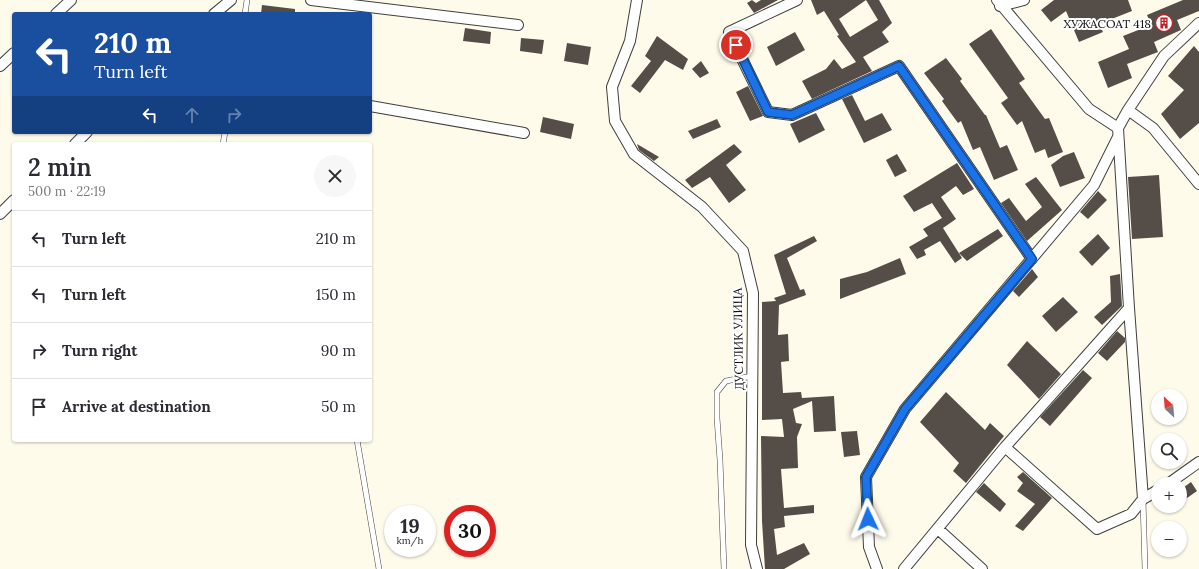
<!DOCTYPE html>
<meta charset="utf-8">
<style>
:root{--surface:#fff;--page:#f7f7f7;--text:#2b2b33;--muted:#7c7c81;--line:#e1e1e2}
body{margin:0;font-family:Lora,serif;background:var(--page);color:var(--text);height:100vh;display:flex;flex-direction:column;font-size:15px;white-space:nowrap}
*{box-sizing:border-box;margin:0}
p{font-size:13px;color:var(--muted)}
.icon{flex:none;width:22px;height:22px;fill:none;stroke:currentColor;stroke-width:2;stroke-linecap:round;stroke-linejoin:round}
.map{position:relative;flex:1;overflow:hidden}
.details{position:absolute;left:12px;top:142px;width:360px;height:300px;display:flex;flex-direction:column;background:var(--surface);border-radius:4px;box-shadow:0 1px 3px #0004}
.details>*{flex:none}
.hud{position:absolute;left:12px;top:12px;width:360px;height:122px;border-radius:4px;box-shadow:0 1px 3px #0004;background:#1a4fa0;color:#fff;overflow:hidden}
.needle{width:26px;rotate:334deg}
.fabs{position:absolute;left:1151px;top:389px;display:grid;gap:8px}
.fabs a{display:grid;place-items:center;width:36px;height:36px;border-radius:50%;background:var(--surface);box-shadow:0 1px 3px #0004;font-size:20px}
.speed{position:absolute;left:384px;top:505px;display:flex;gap:8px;font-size:20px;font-weight:700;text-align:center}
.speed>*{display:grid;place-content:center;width:52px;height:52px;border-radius:50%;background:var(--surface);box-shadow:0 1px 3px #0004;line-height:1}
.speed small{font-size:10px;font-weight:400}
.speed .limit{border:6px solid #d22;background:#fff;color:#111}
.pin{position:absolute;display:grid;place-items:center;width:34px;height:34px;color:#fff;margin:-17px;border:2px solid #fff;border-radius:50%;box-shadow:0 1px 4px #0007}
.me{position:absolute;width:44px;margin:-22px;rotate:358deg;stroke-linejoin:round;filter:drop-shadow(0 0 3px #0008)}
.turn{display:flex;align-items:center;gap:14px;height:84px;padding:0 16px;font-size:18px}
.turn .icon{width:52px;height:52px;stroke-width:2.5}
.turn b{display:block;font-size:28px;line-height:34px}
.lanes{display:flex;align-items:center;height:38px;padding:0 16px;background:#0003;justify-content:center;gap:20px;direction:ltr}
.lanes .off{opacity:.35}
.round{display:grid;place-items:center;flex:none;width:42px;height:42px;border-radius:21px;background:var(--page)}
.head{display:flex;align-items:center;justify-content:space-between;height:68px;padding:0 16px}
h1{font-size:24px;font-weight:600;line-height:30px}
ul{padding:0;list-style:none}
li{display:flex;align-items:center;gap:12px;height:56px;padding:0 16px;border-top:1px solid var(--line)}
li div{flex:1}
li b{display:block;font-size:15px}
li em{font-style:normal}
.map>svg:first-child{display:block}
.building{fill:#554d48;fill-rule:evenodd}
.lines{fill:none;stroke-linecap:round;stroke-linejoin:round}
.service-casing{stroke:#3f3f3f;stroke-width:6}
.minor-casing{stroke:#3f3f3f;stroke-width:12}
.service{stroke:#fff;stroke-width:5}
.minor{stroke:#fff;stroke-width:10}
.route-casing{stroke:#114b97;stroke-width:10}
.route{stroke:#1a73e8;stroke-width:7}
.labels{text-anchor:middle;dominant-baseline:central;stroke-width:4;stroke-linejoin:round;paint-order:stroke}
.poi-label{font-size:12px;fill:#0c0c0c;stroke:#fff;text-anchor:end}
.street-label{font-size:12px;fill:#0c0c0c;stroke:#fff}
</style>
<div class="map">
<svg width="1199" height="569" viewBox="0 0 1199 569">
<rect width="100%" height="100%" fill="#fffbea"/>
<path class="building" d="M752,0L756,3L761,0H778L754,13L747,3Z
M811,0H879L892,23L882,32L889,42L863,57L872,71L812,99L802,81L826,69L834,59L842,69L856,62L837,36L839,35L824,11L817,15ZM866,0L878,20L850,37L839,19Z
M1054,0H1128L1132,11L1099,24L1103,32L1079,42L1066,11L1051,22L1041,10Z
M1183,0H1199V11L1177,20L1181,30L1154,42L1158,52L1127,64L1132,78L1108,88L1098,62L1129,49L1123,36L1151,25L1147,15Z
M262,5L295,9V14H261Z
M465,28L491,32L490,44L463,41Z
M991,29L1025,79L1019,83L1045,119L1049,118L1063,152L1048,158L1045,149L1035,153L1022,121L1017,125L1001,103L1008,98L969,44Z
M795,32L805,50L776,66L767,47Z
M657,36L688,59L683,70L665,60L640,93L631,86L651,61L645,56Z
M521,38L544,40L542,54L520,51Z
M567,43L591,47L588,65L564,61Z
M1194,46L1199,52V123L1180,139L1161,114L1184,90L1168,76Z
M946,58L962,79L960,81L985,115H986L1000,148L1007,145L1018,170L994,180L980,147L973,150L961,121L958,123L942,101L944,99L924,73Z
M701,61L709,73L700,78L692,69Z
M748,86L763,116L750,121L736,92Z
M852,95L865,121L882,113L892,130L864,143L842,99Z
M816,113L825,130L799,143L790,124Z
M543,117L574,124L571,139L540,132Z
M717,119L721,127L693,139L688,131Z
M637,144L659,157L654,161L639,150Z
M734,144L742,152L726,165L746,190L729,203L710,177L692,188L685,180Z
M1074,152L1085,178L1060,187L1051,165L1063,156Z
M897,154L907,171L895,177L886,160Z
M957,163L974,189L963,195L956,186L941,197L956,219L943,228L962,258L955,263L940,241L924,250L926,255L917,259L909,247L928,236L923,229L942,218L932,203L914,212L903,196Z
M1159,175L1163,237L1132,239L1128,177Z
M1036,177L1062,210L1027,241L1001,203L1009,198L1026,221L1042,207L1025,184Z
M1098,191L1107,200L1088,219L1080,212Z
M998,229L1003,236L967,261L959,253Z
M1098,234L1110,248L1092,266L1079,252Z
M814,236L817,241L787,258L800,290L804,289L806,295L779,305L778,335L788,334L789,361L781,362L783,393L801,392L802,398L834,396L836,431L814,432L812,401L793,409L796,423L802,424L797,437L798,468L781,469L784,508L814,505V513L784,516L785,527L774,529L777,555L804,543L810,554L784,569H765L762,521L761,436L784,437L782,419L762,420V302L776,301L774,298L786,294L774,255Z
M900,258L906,274L840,299V279L867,272Z
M1032,269L1038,277L1019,297L1013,291Z
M1120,274L1122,306L1102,325L1094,317L1111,302L1110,276Z
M1063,297L1078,312L1056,332L1042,316Z
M1117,331L1125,338V342L1107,361L1098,353Z
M1027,341L1061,374L1039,399L1007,365Z
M1083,370L1092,378L1050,426L1040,417Z
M946,392L985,430L990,423L1004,436L966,483L953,471L959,463L920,422Z
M857,431L860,455L844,457L841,432Z
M1023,472L1052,498L1023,531L1015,526L1035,504L1017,491L1023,483L1017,477Z
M1191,482L1197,491L1180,503V490Z
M984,483L1006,504L1000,512L976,492Z"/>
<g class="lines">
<g class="service-casing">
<path id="service" d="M245,14L247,0
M223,144L225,132
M357,440L379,569
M1143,500L1145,569
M724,569L720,460L717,418V392L726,381L752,376"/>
</g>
<g class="minor-casing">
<path id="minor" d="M311,0L518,25
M637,0L630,41L612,87L615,121L634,154L702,207L743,251L753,293L751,545L757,569
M797,0L729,32L768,112L792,115L899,66L1032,259
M997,0L1089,109L1118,128
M1000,6L1024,0
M56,14L71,0
M214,14L231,0
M0,66L14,53
M370,106L524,133
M1128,110L1164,56L1199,23
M75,144L87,132
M0,214L14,200
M1129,308L1005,447L1097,529L1131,514L1143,499
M1168,484L1199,462
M1158,490L1143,499L1129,308L1118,128L1128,110L1153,128L1199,184
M938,529L982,569
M877,569L869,547L866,477L905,409L1094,185L1118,137
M904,569L1005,447"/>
</g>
<use href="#service" class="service"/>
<use href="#minor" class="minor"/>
</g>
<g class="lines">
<g class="route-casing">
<path id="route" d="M736,45L768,112L792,115L899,66L1032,259L905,409L866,477L868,519"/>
</g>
<use href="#route" class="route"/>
</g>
<defs>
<g id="building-ring" transform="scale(0.9)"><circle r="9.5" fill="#fff" stroke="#c02028" stroke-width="1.5"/><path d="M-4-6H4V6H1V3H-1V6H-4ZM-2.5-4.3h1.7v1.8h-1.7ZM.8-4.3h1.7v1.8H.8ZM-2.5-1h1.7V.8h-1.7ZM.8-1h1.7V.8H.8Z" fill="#c02028"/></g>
</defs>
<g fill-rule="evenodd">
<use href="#building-ring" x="1164" y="23"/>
</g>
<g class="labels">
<g class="poi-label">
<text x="1151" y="23">ХУЖАСОАТ 418</text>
</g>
<g class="street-label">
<text transform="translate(738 339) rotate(-91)">ДУСТЛИК УЛИЦА</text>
</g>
</g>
</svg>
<div class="fabs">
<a><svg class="needle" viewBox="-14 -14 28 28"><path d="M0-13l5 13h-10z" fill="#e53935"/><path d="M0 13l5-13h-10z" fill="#7c7c81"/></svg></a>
<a><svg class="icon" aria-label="search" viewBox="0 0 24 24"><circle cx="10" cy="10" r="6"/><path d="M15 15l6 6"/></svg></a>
<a>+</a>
<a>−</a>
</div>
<div class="speed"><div>19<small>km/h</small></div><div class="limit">30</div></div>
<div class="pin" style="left:736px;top:45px;background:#d93025"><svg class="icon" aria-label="arrive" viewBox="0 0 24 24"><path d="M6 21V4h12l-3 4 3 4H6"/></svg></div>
<svg class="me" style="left:868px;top:519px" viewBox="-20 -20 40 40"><path d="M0-17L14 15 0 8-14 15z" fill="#1a73e8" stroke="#fff" stroke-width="4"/></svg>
<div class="hud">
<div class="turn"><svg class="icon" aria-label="left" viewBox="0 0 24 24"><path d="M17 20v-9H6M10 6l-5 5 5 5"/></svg><div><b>210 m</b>Turn left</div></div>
<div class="lanes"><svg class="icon" aria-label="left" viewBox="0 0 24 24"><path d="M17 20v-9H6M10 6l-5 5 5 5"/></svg><svg class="icon off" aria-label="ahead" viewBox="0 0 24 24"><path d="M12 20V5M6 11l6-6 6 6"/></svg><svg class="icon off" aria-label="right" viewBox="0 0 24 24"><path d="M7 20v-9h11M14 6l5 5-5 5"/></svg></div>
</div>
<section class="details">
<div class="head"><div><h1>2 min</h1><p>500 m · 22:19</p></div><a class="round"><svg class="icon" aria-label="close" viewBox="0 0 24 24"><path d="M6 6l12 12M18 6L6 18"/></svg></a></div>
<ul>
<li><svg class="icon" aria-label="left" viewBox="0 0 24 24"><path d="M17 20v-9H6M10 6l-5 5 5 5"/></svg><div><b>Turn left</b></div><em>210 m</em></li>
<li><svg class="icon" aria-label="left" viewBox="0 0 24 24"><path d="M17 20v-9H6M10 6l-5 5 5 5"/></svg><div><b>Turn left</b></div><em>150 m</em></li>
<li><svg class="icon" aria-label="right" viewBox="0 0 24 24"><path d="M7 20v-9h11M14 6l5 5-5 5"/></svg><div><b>Turn right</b></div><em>90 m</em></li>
<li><svg class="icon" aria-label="arrive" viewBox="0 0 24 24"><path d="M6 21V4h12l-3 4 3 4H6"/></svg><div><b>Arrive at destination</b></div><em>50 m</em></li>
</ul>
</section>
</div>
